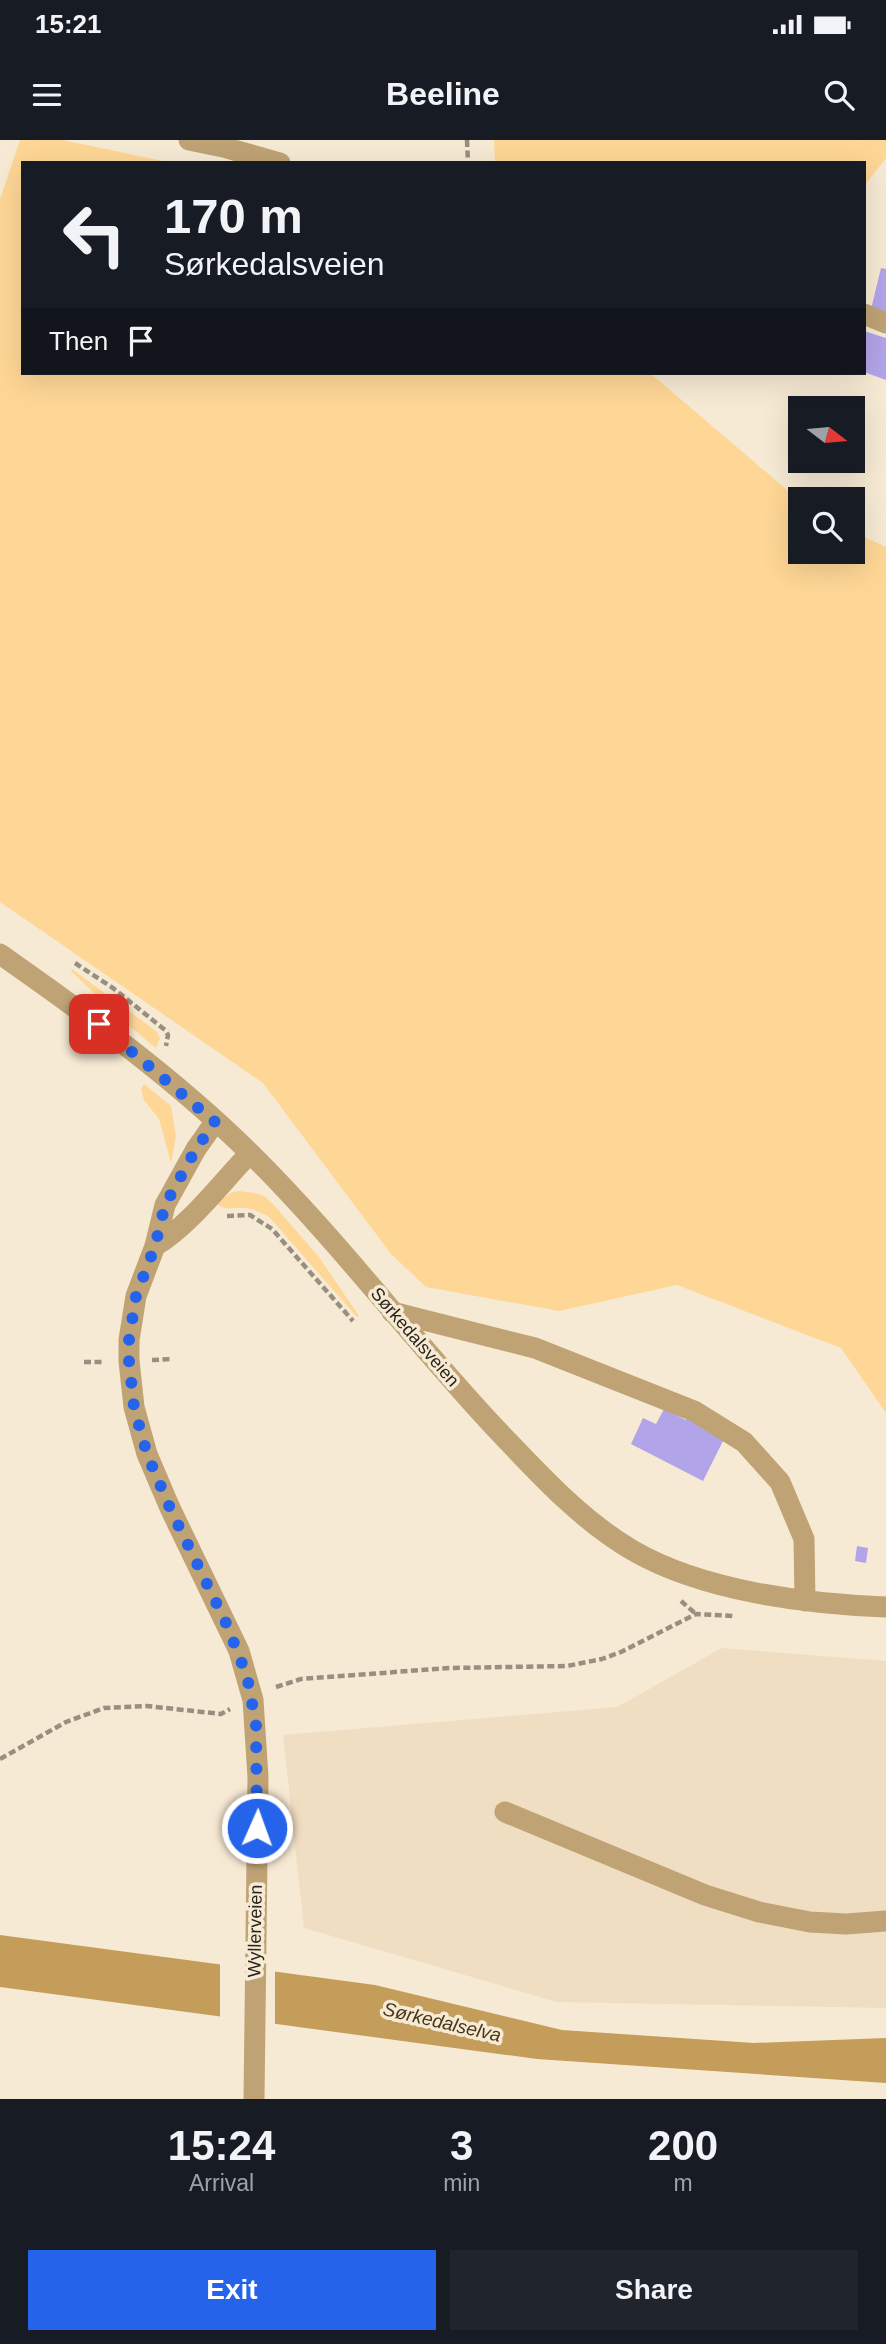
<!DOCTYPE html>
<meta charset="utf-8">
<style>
:root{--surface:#171b24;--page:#20242c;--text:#f1f3f6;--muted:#9ea1a6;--accent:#2563eb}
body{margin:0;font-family:Arial,sans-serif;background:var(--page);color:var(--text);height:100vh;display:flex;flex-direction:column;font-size:26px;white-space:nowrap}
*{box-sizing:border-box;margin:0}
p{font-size:23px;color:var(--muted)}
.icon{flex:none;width:38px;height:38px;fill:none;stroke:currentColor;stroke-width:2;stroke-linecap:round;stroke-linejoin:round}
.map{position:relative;height:1959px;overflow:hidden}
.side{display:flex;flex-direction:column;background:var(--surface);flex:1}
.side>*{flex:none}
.hud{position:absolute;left:21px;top:21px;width:845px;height:214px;border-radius:0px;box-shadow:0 7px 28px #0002;background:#171b24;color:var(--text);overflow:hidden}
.needle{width:46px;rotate:106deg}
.buttons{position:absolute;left:788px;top:256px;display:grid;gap:14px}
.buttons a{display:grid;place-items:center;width:77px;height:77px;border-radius:0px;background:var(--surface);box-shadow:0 7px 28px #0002;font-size:35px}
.pin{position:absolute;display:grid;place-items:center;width:60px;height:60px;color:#fff;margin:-30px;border-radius:14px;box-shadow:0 4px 10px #0006}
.me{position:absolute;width:77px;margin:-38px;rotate:2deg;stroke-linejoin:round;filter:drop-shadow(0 0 5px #0008)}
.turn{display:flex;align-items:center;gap:24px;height:147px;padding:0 28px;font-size:32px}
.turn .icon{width:91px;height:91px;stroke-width:2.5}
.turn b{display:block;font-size:49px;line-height:60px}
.then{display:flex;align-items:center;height:66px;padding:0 28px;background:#0003;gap:14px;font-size:26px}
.eta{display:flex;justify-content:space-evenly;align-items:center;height:119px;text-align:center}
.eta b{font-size:42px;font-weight:600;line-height:49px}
.action{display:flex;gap:14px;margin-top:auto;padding:14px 28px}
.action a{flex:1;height:80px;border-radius:0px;background:var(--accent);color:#fff;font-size:28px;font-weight:600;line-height:80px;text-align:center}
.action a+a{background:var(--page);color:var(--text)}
.status{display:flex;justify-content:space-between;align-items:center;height:49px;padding:0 35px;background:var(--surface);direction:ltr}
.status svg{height:19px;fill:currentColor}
header{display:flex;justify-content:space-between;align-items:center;height:91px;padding:0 28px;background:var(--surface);font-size:32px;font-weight:600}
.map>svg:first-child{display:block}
.built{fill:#f0dec2}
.green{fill:#fed796}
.water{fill:#c49d5a}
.pier{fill:#f7ead4}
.building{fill:#b2a4e8}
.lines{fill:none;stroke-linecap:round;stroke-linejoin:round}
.path{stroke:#998f80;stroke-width:4.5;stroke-dasharray:7 3.5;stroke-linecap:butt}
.minor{stroke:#bfa375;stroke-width:21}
.route{stroke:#2563eb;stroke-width:12;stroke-dasharray:0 21.6}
.labels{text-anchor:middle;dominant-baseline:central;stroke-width:7;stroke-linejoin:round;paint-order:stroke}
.street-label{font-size:18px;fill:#28231b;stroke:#f7ead4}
.water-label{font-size:19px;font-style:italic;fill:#483719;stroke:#f7ead4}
</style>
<div class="status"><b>15:21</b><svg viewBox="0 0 49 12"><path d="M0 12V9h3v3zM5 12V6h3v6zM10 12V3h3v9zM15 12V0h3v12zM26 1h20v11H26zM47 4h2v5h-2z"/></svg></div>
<header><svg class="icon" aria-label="menu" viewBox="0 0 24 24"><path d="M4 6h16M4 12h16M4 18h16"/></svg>Beeline<svg class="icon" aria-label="search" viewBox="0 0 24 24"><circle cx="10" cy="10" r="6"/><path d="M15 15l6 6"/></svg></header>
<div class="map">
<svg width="886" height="1959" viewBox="0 0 886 1959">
<rect width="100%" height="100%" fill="#f7ead4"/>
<path class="built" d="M722,1508L886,1521V1868L557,1862L304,1788L283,1595L617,1567Z"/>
<path class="green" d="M20,0H63L172,23H23V233H650L800,361V411H852V391L886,407V1273L841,1208L677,1145L559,1171L426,1147L391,1114L263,943L0,762V59Z
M494,0H886V18L865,45L864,23H495Z
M72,829L156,891L160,898L156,908L123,881L71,831Z
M144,944L171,966L176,996L171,1023L159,979L144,960L141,949Z
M238,1051L256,1053L264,1056L273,1064L319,1117L359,1176L357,1177L269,1077C261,1073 254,1069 245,1068C233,1067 226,1072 216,1063L231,1053Z"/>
<path class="water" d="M0,1795L375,1845L562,1890L754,1903L886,1898V1943L537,1919L0,1847Z"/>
<path class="pier" d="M220,1821L275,1828V1888L220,1880Z"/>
<path class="building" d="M881,128L886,129V173L871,169Z
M864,191L886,198V240L864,232Z
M664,1269L686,1280L689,1273L724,1299L703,1341L631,1304L643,1278L656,1284Z
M857,1406L868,1408L866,1423L855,1421Z"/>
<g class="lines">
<path class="path" d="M467,0L468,23
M75,823L113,848L165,890L168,895L166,906
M227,1076L250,1075L272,1089L353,1181
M152,1220L172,1219
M84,1222H105
M681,1461L696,1474
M276,1547L301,1539L449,1528L567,1526L602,1519L621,1512L696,1474L734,1476
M0,1619L66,1582L104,1568L147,1566L221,1574L230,1569"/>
<path class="minor" d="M189,0L223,7L280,23
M864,174L886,183
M0,814C87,875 174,938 250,1013C339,1101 414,1202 500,1293C541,1336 581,1380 632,1410C702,1451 806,1464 886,1467
M215,982L196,1009L165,1065L155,1106L136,1156L129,1200V1221L134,1267L147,1314L170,1368L239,1511L253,1560L258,1637L254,1959
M155,1106C189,1086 222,1042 250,1013
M392,1172L535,1208L694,1271L744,1302L780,1342L804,1399L805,1461
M505,1672L705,1755L759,1772L810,1782L846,1784L886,1781"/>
</g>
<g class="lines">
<path class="route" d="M99,884L215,982L196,1009L165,1065L155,1106L136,1156L129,1200V1221L134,1267L147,1314L170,1368L226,1483L247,1536L256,1585L257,1688"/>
</g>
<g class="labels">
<g class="street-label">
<text transform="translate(415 1197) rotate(49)">Sørkedalsveien</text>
<text transform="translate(255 1791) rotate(-89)">Wyllerveien</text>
</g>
<g class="water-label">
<text transform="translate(442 1882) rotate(13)">Sørkedalselva</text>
</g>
</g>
</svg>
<div class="buttons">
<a><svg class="needle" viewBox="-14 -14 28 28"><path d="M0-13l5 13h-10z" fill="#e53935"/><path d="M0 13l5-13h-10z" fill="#9ea1a6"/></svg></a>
<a><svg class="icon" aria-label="search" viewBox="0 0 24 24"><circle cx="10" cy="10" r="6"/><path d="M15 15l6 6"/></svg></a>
</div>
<div class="pin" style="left:99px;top:884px;background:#d93025"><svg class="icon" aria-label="arrive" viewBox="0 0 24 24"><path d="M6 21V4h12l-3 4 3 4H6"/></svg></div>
<svg class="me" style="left:257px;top:1688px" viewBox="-20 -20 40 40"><circle r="17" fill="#2563eb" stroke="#fff" stroke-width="3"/><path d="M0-11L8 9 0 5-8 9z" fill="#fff"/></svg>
<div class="hud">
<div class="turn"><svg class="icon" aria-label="left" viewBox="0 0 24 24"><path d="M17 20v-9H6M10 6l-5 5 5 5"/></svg><div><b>170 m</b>Sørkedalsveien</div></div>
<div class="then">Then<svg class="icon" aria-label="arrive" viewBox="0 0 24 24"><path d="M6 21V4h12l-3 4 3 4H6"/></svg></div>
</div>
</div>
<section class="side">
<div class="eta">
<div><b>15:24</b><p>Arrival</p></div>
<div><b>3</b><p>min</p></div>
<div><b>200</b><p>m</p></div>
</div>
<div class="action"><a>Exit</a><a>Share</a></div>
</section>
